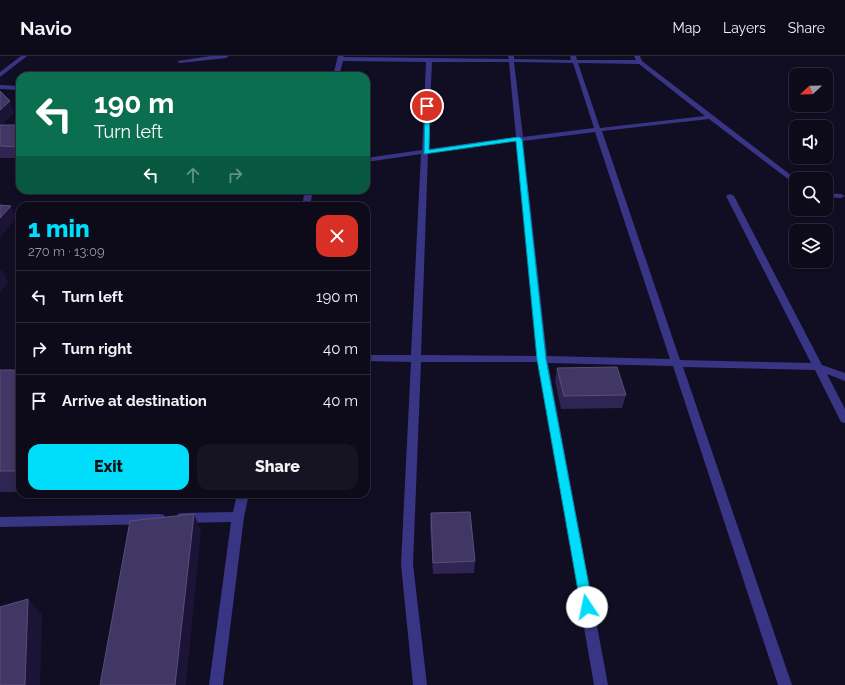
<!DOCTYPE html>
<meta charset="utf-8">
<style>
:root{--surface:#0d0a1a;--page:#161323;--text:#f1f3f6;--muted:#9a9aa2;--line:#2d2b39;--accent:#00ddfa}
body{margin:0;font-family:Raleway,sans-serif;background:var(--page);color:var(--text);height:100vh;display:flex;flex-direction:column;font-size:15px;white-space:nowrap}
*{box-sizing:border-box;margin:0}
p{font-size:13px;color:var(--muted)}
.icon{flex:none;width:22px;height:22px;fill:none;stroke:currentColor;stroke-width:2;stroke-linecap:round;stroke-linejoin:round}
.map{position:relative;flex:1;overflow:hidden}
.drawer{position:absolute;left:16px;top:146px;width:354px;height:296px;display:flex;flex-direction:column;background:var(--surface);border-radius:12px;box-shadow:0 2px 6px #0003,0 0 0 1px var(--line)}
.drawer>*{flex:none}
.hud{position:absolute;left:16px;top:16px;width:354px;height:122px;border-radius:12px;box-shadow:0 2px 6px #0003,0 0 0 1px var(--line);background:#0b6e4f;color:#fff;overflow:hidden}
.needle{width:26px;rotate:248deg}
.buttons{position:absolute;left:789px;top:12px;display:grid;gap:8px}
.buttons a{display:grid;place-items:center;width:44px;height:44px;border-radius:8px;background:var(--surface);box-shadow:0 2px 6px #0003,0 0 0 1px var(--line);font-size:20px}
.pin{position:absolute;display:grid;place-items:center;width:34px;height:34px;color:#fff;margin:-17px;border:2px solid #fff;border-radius:50%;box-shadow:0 1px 4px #0007}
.me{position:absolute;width:44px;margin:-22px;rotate:349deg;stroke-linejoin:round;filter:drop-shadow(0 0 3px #0008)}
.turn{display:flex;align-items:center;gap:14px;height:84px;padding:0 12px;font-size:18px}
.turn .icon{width:52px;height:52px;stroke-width:2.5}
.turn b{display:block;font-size:28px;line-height:34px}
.lanes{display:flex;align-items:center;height:38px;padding:0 12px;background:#0003;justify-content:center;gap:20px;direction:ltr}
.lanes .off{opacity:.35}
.round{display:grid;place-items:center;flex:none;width:42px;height:42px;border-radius:12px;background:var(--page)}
.overview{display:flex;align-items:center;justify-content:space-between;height:68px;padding:0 12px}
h1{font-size:24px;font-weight:800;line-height:30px;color:var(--accent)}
.primary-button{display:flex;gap:8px;margin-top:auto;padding:8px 12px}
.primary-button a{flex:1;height:46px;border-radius:12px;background:var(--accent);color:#111;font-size:16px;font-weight:800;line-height:46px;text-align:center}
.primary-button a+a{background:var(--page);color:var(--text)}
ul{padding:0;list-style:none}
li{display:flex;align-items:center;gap:12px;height:52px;padding:0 12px;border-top:1px solid var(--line)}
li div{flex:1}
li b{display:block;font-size:15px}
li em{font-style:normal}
header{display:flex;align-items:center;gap:24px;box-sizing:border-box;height:56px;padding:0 20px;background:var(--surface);border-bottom:1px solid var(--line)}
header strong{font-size:19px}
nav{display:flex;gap:22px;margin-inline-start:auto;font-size:14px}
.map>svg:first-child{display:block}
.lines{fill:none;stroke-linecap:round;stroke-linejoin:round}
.lane{fill:#393585;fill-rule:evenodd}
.street{fill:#393585;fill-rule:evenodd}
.wall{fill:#2f2552}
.shaded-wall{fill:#1b1437}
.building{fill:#403765;stroke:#584f7d}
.route{fill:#00ddfa;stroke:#0090a2}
</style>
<header>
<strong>Navio</strong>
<nav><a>Map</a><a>Layers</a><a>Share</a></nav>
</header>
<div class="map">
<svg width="845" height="629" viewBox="0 0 845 629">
<rect width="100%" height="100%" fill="#110d23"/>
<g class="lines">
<path class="lane" d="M211,0H229L226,2L180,7L177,5Z"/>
<path class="street" d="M21,0H27L0,21V16Z
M338,0H344L343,1L509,3L508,0H514V3L571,4L570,0H576L577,4H636L634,0H640L642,5L796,123V129L709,63L602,75L680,304L811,307L726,140L730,138L734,140L822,309L845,317V325L827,318L845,353V367L841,366L815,314L683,311L792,629H778L673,310L548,307L608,629H594L538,306H421L413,508L427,629H413L401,508L411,306L366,305V299H411L421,98L366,106V102L422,94L426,6L343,5L339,20H333ZM432,6H509L516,81L428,93ZM514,6L573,7L594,72L523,81ZM578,7L639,8L705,60L600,72ZM595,76L670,303L547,300L523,85ZM516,85L537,300L421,299L428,97Z
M0,29L20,30V34L0,33Z
M305,134H313L310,150H302Z
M826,137L841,138L845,140L841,142L826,141Z
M237,438H249L244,461L223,629H209L231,466L182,467L178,466L176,462L178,458L182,457L233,456Z
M160,458L164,459L166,463L164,467L160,468L0,471V461Z"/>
</g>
<path class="wall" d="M0,35L14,56L1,69H20V102H0Z
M557,312L626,339L622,352L561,353L555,325Z
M0,314H20V436H0Z
M431,457L475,505L474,517L433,518L430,469Z"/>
<path class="shaded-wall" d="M10,45L14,56L0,70V54Z
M11,150L17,162L0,181V162Z
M1,213L8,226L0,237V215Z
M194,458L201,475L186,629H175Z
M28,543L42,559L40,629H25Z"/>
<path class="building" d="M0,35L10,45L0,54Z
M0,69H20V91L0,90Z
M0,149L11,150L0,162Z
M617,311L626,339L564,340L557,312Z
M0,314H20V415H0Z
M470,456L475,505L433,507L431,457Z
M194,458L175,629H100L130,465Z
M28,543L25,629H0V551Z"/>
<path class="route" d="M427,49L430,50L429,94L519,81L522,83L546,303L593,551L592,556L587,557L583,556L581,551L537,303L516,85L424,98L425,50Z"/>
</svg>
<div class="buttons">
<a><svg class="needle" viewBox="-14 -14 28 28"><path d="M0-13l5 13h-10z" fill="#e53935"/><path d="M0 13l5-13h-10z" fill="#9a9aa2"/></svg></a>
<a><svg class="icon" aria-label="sound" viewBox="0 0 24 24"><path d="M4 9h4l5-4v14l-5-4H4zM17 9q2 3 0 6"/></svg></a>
<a><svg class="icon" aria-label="search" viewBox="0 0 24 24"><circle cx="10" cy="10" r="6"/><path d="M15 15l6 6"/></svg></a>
<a><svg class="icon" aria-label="layers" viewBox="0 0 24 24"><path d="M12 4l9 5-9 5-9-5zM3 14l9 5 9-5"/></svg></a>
</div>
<div class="pin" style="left:427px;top:50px;background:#d93025"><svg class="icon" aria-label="arrive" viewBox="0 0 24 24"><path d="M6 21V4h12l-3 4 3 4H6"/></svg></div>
<svg class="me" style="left:587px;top:551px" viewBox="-20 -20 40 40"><circle r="19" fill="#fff"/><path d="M0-13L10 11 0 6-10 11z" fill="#00ddfa"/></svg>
<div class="hud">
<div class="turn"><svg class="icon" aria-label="left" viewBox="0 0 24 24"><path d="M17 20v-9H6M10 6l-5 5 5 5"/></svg><div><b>190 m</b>Turn left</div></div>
<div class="lanes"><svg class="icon" aria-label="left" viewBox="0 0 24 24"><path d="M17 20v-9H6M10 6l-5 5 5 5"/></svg><svg class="icon off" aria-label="ahead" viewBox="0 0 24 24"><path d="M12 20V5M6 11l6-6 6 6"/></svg><svg class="icon off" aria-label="right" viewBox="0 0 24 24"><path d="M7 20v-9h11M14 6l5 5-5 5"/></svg></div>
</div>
<section class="drawer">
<div class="overview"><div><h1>1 min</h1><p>270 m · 13:09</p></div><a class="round" style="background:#d93025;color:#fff"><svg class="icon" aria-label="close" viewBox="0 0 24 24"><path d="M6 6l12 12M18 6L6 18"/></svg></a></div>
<ul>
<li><svg class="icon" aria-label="left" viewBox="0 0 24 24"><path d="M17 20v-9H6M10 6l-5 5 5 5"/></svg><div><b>Turn left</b></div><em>190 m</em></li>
<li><svg class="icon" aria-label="right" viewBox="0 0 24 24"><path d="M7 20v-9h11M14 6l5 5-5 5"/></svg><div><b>Turn right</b></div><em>40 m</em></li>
<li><svg class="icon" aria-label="arrive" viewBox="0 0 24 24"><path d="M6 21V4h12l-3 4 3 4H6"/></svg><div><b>Arrive at destination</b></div><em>40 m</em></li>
</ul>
<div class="primary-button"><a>Exit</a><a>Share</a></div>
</section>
</div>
